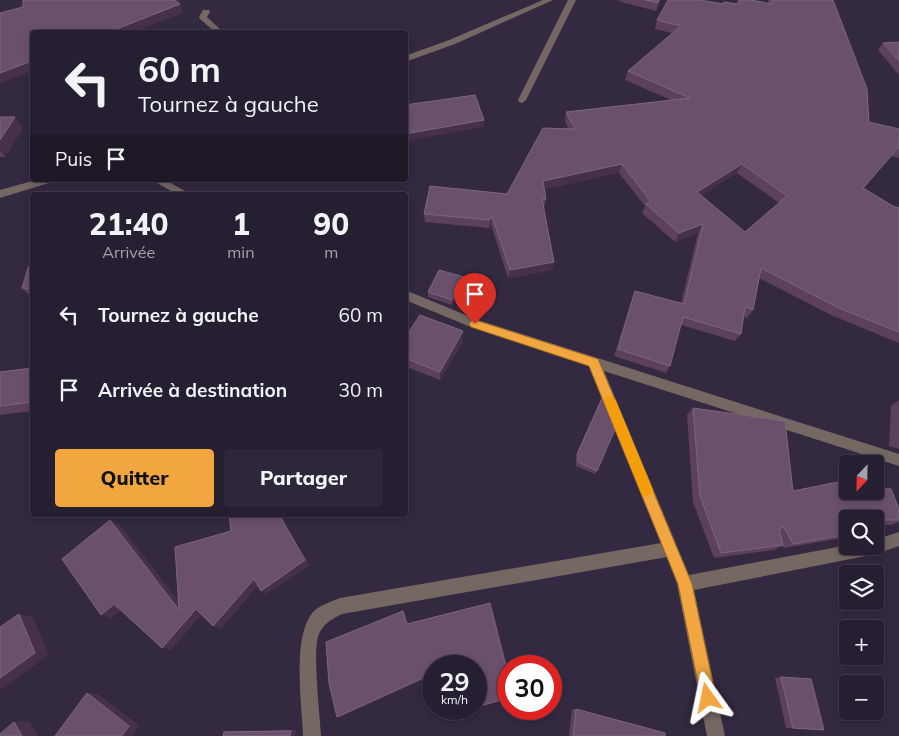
<!DOCTYPE html>
<html lang="fr">
<meta charset="utf-8">
<style>
:root{--surface:#261f31;--page:#2e2739;--text:#f1f3f6;--muted:#a4a2ab;--line:#423d4d;--accent:#f1a63f}
body{margin:0;font-family:Mulish,sans-serif;background:var(--page);color:var(--text);height:100vh;display:flex;flex-direction:column;font-size:19px;white-space:nowrap}
*{box-sizing:border-box;margin:0}
p{font-size:16px;color:var(--muted)}
.icon{flex:none;width:28px;height:28px;fill:none;stroke:currentColor;stroke-width:2;stroke-linecap:round;stroke-linejoin:round}
.map{position:relative;flex:1;overflow:hidden}
.side{position:absolute;left:30px;top:192px;width:378px;height:325px;display:flex;flex-direction:column;background:var(--surface);border-radius:5px;box-shadow:0 2px 8px #0003,0 0 0 1px var(--line)}
.side>*{flex:none}
.top-card{position:absolute;left:30px;top:30px;width:378px;height:152px;border-radius:5px;box-shadow:0 2px 8px #0003,0 0 0 1px var(--line);background:#261f31;color:var(--text);overflow:hidden}
.needle{width:32px;rotate:202deg}
.fabs{position:absolute;left:839px;top:455px;display:grid;gap:10px}
.fabs a{display:grid;place-items:center;width:45px;height:45px;border-radius:5px;background:var(--surface);box-shadow:0 2px 8px #0003,0 0 0 1px var(--line);font-size:25px}
.speed{position:absolute;left:422px;top:655px;display:flex;gap:10px;font-size:25px;font-weight:700;text-align:center}
.speed>*{display:grid;place-content:center;width:65px;height:65px;border-radius:50%;background:var(--surface);box-shadow:0 2px 8px #0003,0 0 0 1px var(--line);line-height:1}
.speed small{font-size:12px;font-weight:400}
.speed .limit{border:8px solid #d22;background:#fff;color:#111}
.pin{position:absolute;display:grid;place-items:center;width:42px;height:42px;color:#fff;margin:-51px -21px;border-radius:50% 50% 50% 0;rotate:-45deg;box-shadow:0 0 5px #0007}
.pin .icon{rotate:45deg}
.me{position:absolute;width:55px;margin:-28px;rotate:348deg;stroke-linejoin:round;filter:drop-shadow(0 0 4px #0008)}
.turn{display:flex;align-items:center;gap:18px;height:105px;padding:0 25px;font-size:22px}
.turn .icon{width:65px;height:65px;stroke-width:2.5}
.turn b{display:block;font-size:35px;line-height:42px}
.then{display:flex;align-items:center;height:48px;padding:0 25px;background:#0003;gap:10px;font-size:19px}
.eta{display:flex;justify-content:space-evenly;align-items:center;height:85px;text-align:center}
.eta b{font-size:30px;font-weight:800;line-height:35px}
.primary-button{display:flex;gap:10px;margin-top:auto;padding:10px 25px}
.primary-button a{flex:1;height:58px;border-radius:5px;background:var(--accent);color:#111;font-size:20px;font-weight:800;line-height:58px;text-align:center}
.primary-button a+a{background:var(--page);color:var(--text)}
ul{padding:0;list-style:none}
li{display:flex;align-items:center;gap:15px;height:75px;padding:0 25px}
li div{flex:1}
li b{display:block;font-size:19px}
li em{font-style:normal}
.map>svg:first-child{display:block}
.lines{fill:none;stroke-linecap:round;stroke-linejoin:round}
.minor{fill:#756762;fill-rule:evenodd}
.wall{fill:#5d405d;fill-rule:evenodd}
.shaded-wall{fill:#46304b}
.building{fill:#6b506c;stroke:#7d667f;fill-rule:evenodd}
.route{fill:#f1a63f;stroke:#9d6c29}
.slow{fill:#f59e0b}
</style>
<div class="map">
<svg width="899" height="736" viewBox="0 0 899 736">
<rect width="100%" height="100%" fill="#332941"/>
<g class="lines">
<path class="minor" d="M543,0H553L455,44L405,62V56L449,40Z
M568,0H576L526,100L522,103L519,102L518,100Z
M203,10H209L210,12L207,17L223,32H215L200,19L199,17Z
M36,180H53L52,182L0,198V190Z
M152,180H165L192,195H178Z
M405,290L478,320L899,454V466L604,371L689,575L848,545L875,546V540L899,532V546L876,554L694,590L725,736H707L677,584L667,557L342,614C332,619 324,623 319,634C312,648 320,716 321,736H303C302,705 291,633 315,610C321,605 333,601 340,598L661,543L589,366L471,327L405,300Z"/>
</g>
<path class="wall" d="M619,0H660L656,11L618,1Z
M768,0H833L869,122L899,129V158L891,156L864,188L893,206L899,208V343L831,315L759,278L753,310L747,318L744,317L741,334L735,341L681,325L670,366L666,373L614,356L632,299L635,291L681,303L698,233L675,242L642,213L645,206L619,173L544,189L546,199L544,208H543L554,262L552,270L508,278L491,225L489,228L425,222L424,214L507,194L568,128L565,121L566,112L671,100L625,80L628,71L672,33L655,29L657,20L723,4H768ZM737,173L779,203L745,232L701,195Z
M899,42V75L878,50L883,43Z
M0,117L23,128L5,157H0Z
M32,261V298L22,288Z
M464,282L452,305L428,297V292Z
M405,338L463,341L440,380L405,366Z
M32,368V411L0,415V372Z
M603,396L597,471L595,474L576,466V455Z
M899,400V449L889,446L891,406Z
M693,408L793,491H848L899,509V522L891,525H876L878,529L875,530V519H848V537L784,548L782,546L774,550L714,558L693,502L687,415Z
M781,677L824,730L786,728L775,678Z
M572,709H576L665,736H569Z
M296,730L295,736H223L224,732L232,731Z"/>
<path class="shaded-wall" d="M180,4L183,13L134,32H109Z
M32,61V71L0,83V73Z
M15,117L23,128L5,157L0,151V140Z
M484,120V127L405,141V134Z
M622,164L619,173L542,190L543,181Z
M742,164L737,173L693,201L697,192Z
M492,216L491,225L489,228L490,220Z
M703,224L698,233L675,242L679,233Z
M554,262L552,270L508,278L510,270Z
M464,277V282L452,305V300Z
M463,331V341L440,380V372Z
M279,515H283L284,521L310,565L266,594L261,591Z
M110,520L120,525L187,612L179,610Z
M254,579L260,583L221,629L213,626Z
M114,604L125,607L111,618L101,615Z
M196,609L204,612L171,650L162,648Z
M19,614L33,617L49,655L0,690V678Z
M434,673V675L341,717H337Z
M87,693L98,694L140,726L132,736H122Z
M29,721L38,736H22L14,722Z
M296,730L295,736H290L291,731Z"/>
<path class="building" d="M23,0H175L180,4L109,32H32V61L0,73V13L23,7Z
M645,0H659L658,3Z
M668,0H700L723,4L724,2L737,4L739,0H752L771,4L772,0H833L867,89L869,122L899,129V148H898L863,188L893,206L899,208V332L839,308L761,268L753,310L745,307L741,334L683,317L670,366L618,349L635,291L684,304L703,224L679,233L646,204L651,202L622,164L543,181L546,199H542L554,262L510,270L492,216L490,220L424,214L430,186L507,194L543,128L575,129L566,112L690,98L628,71L681,26L657,20ZM742,164L787,196L745,232L697,192Z
M899,42V61L883,43Z
M475,95L484,120L405,134V105Z
M0,117H15L0,140Z
M32,261V289L22,288L28,268Z
M439,270L464,277L452,300L428,292Z
M420,315L463,331L440,372L405,358V338Z
M32,368V402L0,406V372Z
M603,396L616,427L597,471L578,462V452Z
M693,408L785,421L793,491L848,480V491H875V488L891,489L899,509V520H875V519H848V534L793,544L784,527L779,529L783,545L721,553L700,496Z
M229,515H279L305,560L261,591L254,579L213,626L196,609L162,648L114,604L101,615L62,559L110,520L179,610L175,547L231,531Z
M875,523L878,529L875,530Z
M490,603L509,678V698L476,707V666H434V673L337,717L329,683L326,642L403,611L407,624Z
M19,614L35,653L0,678V627Z
M781,677L811,679L824,730L793,728Z
M87,693L129,726L122,736H55Z
M451,709H468L452,713Z
M576,709L665,733V736H573Z
M14,722L22,736H0V734Z
M291,731L290,736H223L224,732Z"/>
<path class="route" d="M475,320L598,359L692,584L716,698L714,703L708,706L703,703L701,698L678,584L589,366L471,327L469,324L471,321Z"/>
<path class="slow" d="M610,396L614,398L616,401L653,490L651,495L647,496L642,495L604,401L606,398Z"/>
</svg>
<div class="fabs">
<a><svg class="needle" viewBox="-14 -14 28 28"><path d="M0-13l5 13h-10z" fill="#e53935"/><path d="M0 13l5-13h-10z" fill="#a4a2ab"/></svg></a>
<a><svg class="icon" aria-label="search" viewBox="0 0 24 24"><circle cx="10" cy="10" r="6"/><path d="M15 15l6 6"/></svg></a>
<a><svg class="icon" aria-label="layers" viewBox="0 0 24 24"><path d="M12 4l9 5-9 5-9-5zM3 14l9 5 9-5"/></svg></a>
<a>+</a>
<a>−</a>
</div>
<div class="speed"><div>29<small>km/h</small></div><div class="limit">30</div></div>
<div class="pin" style="left:475px;top:324px;background:#d93025"><svg class="icon" aria-label="arrive" viewBox="0 0 24 24"><path d="M6 21V4h12l-3 4 3 4H6"/></svg></div>
<svg class="me" style="left:708px;top:698px" viewBox="-20 -20 40 40"><path d="M0-17L14 15 0 8-14 15z" fill="#f1a63f" stroke="#fff" stroke-width="4"/></svg>
<div class="top-card">
<div class="turn"><svg class="icon" aria-label="left" viewBox="0 0 24 24"><path d="M17 20v-9H6M10 6l-5 5 5 5"/></svg><div><b>60 m</b>Tournez à gauche</div></div>
<div class="then">Puis<svg class="icon" aria-label="arrive" viewBox="0 0 24 24"><path d="M6 21V4h12l-3 4 3 4H6"/></svg></div>
</div>
<section class="side">
<div class="eta">
<div><b>21:40</b><p>Arrivée</p></div>
<div><b>1</b><p>min</p></div>
<div><b>90</b><p>m</p></div>
</div>
<ul>
<li><svg class="icon" aria-label="left" viewBox="0 0 24 24"><path d="M17 20v-9H6M10 6l-5 5 5 5"/></svg><div><b>Tournez à gauche</b></div><em>60 m</em></li>
<li><svg class="icon" aria-label="arrive" viewBox="0 0 24 24"><path d="M6 21V4h12l-3 4 3 4H6"/></svg><div><b>Arrivée à destination</b></div><em>30 m</em></li>
</ul>
<div class="primary-button"><a>Quitter</a><a>Partager</a></div>
</section>
</div>
